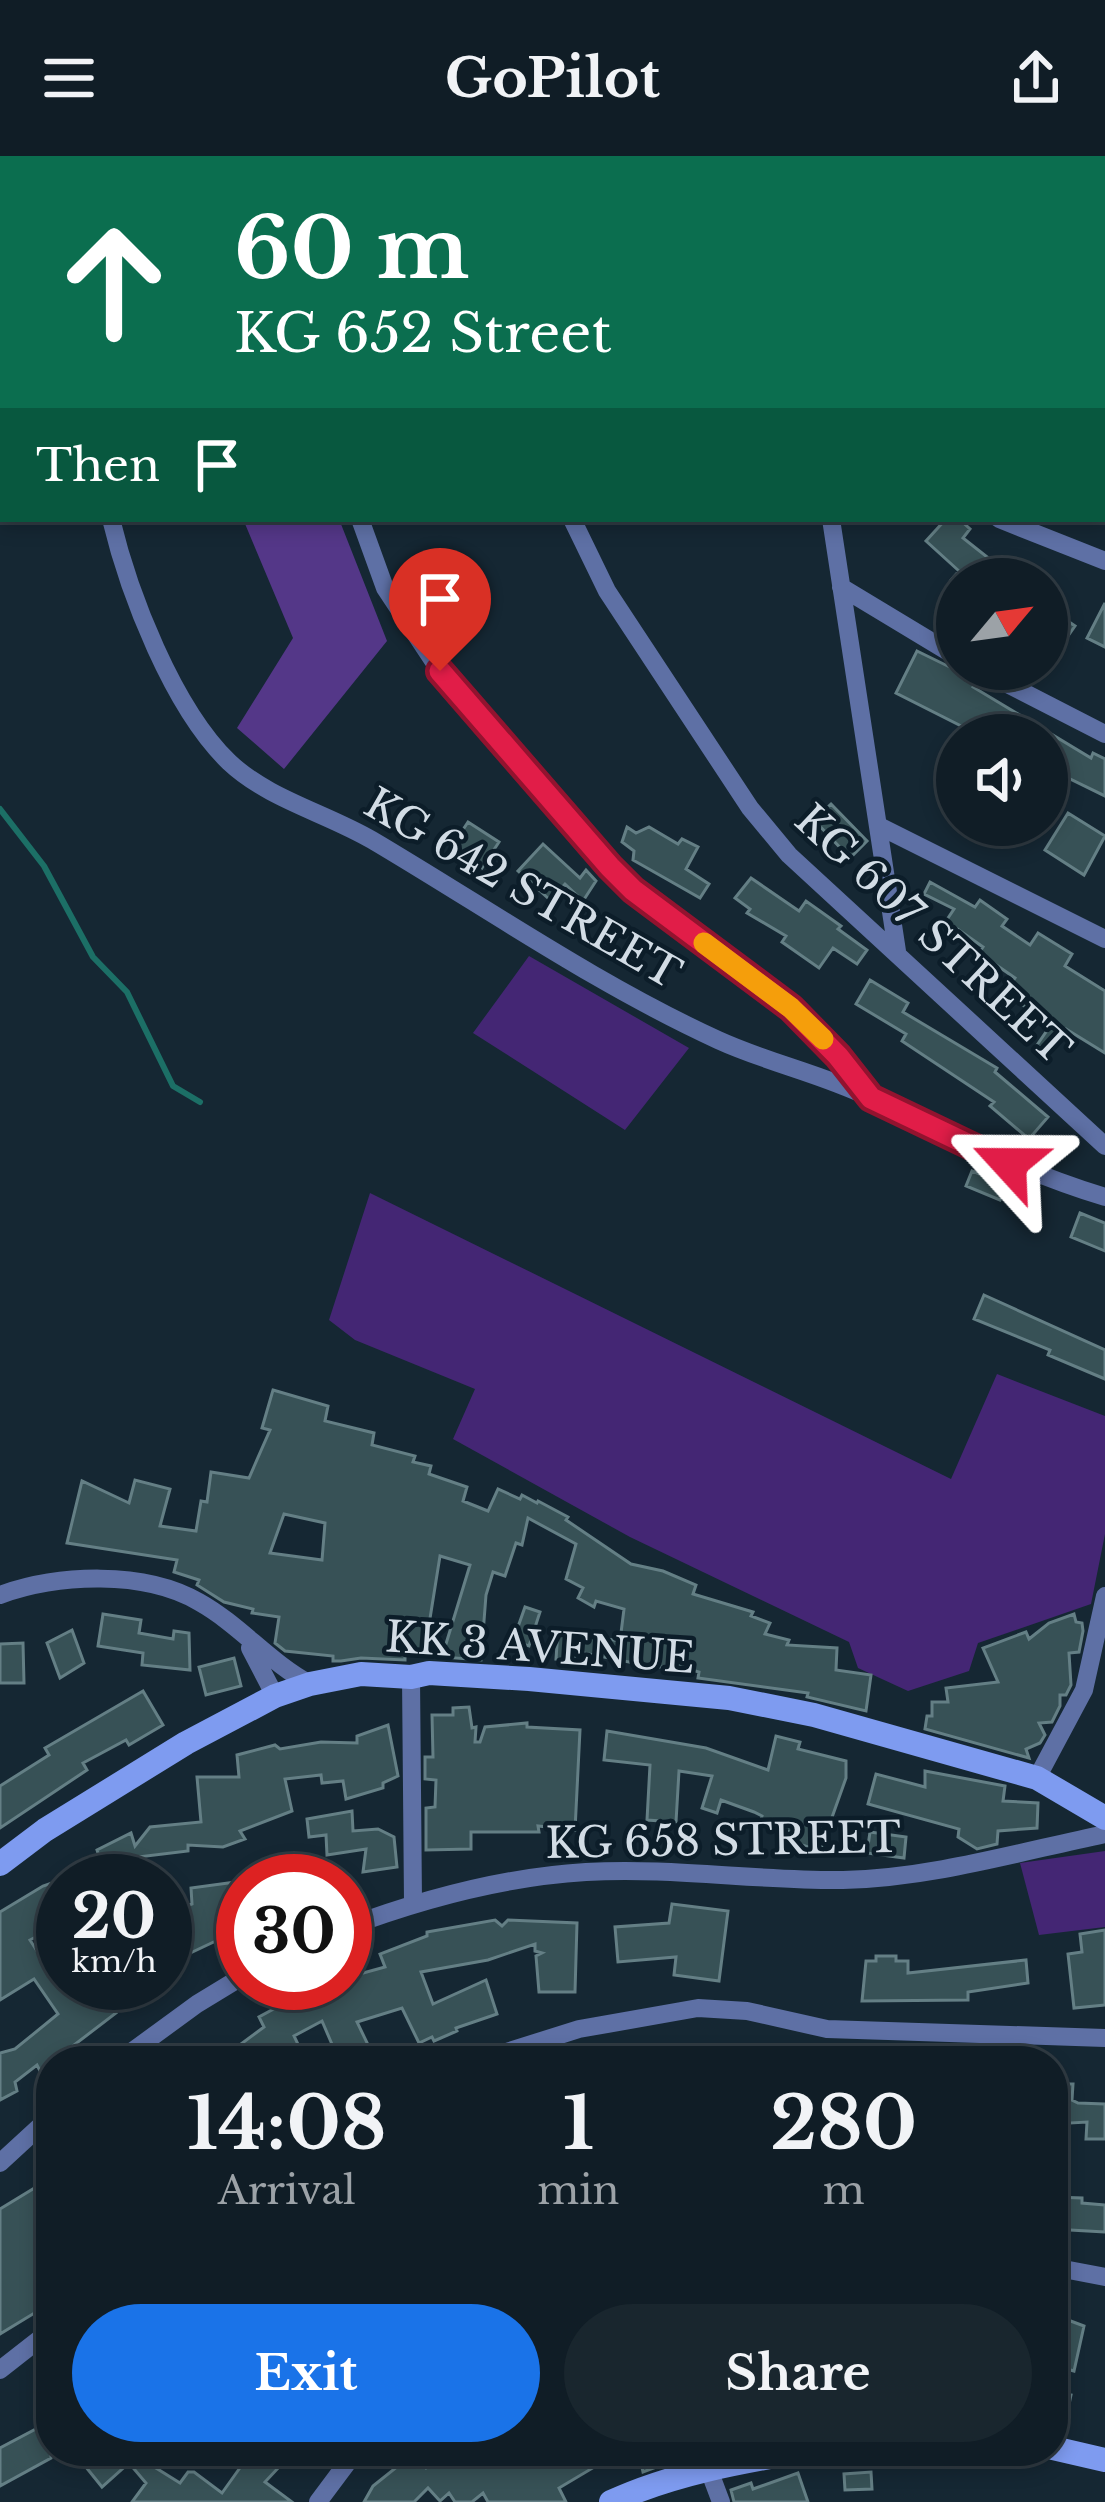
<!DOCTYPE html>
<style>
:root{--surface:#101d26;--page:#19262e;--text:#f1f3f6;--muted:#9ca2a7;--line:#303b43;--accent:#1a73e8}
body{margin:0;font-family:"Libre Baskerville",serif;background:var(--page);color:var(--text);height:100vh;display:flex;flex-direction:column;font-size:45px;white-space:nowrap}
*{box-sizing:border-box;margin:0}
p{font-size:39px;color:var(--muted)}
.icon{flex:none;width:66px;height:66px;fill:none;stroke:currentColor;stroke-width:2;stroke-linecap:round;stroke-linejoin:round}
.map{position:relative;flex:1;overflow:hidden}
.details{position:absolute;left:36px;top:1890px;width:1032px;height:420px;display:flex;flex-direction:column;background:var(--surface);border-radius:48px;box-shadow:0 6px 18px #0003,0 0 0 3px var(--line)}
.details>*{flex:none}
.guide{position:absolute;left:0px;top:0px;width:1107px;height:366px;box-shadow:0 6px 18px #0003,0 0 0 3px var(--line);background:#0b6e4f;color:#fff;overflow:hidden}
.needle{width:78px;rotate:61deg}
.fabs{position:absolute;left:936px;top:402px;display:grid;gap:24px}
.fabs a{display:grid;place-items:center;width:132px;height:132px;border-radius:50%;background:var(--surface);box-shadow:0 6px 18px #0003,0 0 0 3px var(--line);font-size:60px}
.speed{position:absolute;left:36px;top:1698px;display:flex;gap:24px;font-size:60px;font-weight:700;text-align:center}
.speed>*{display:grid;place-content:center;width:156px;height:156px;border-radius:50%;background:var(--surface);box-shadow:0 6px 18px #0003,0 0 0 3px var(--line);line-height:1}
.speed small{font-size:30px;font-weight:400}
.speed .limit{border:18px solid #d22;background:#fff;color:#111}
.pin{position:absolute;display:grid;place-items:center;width:102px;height:102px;color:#fff;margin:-123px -51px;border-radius:50% 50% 50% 0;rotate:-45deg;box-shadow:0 0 12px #0007}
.pin .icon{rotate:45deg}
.me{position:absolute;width:132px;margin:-66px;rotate:294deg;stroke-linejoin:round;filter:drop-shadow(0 0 9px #0008)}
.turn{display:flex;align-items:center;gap:42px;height:252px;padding:0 36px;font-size:54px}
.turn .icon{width:156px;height:156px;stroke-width:2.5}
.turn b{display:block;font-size:84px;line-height:102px}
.then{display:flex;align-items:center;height:114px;padding:0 36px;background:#0003;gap:24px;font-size:45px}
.eta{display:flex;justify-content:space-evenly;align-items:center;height:204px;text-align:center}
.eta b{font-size:72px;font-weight:700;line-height:84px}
.button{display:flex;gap:24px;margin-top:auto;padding:24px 36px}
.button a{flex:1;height:138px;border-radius:72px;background:var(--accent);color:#fff;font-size:48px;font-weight:700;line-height:138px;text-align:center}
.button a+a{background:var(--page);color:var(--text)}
header{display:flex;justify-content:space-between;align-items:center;height:156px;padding:0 36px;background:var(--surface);font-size:54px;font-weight:700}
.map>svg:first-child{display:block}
.green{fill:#442674}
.forest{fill:#543788}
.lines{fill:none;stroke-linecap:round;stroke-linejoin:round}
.stream{stroke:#1c6f66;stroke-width:6}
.building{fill:#375156;stroke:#647f85;stroke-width:3;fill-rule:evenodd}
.street{stroke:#5e70a5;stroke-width:18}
.secondary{stroke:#7e9bf0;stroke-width:24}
.route-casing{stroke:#92132f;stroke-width:30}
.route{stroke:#e11d48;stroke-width:21}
.slow{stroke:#f59e0b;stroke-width:21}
.labels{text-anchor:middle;stroke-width:9;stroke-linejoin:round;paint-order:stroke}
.street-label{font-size:42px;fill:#d2dce5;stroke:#0c1d29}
</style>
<header><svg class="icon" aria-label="menu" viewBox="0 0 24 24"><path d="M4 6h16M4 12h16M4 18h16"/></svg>GoPilot<svg class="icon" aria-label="share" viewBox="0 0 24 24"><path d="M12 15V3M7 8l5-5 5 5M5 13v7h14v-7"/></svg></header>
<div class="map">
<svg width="1105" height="2346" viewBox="0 0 1105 2346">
<rect width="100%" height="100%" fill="#152733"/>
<path class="green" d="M529,800L689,892L625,974L473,877Z
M370,1037L951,1323L997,1218L1105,1260V1378L1091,1448L978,1487L969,1515L908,1535L858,1512L849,1486L630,1381L453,1283L475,1233L355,1184L329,1164Z
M1105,1695V1771L1039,1779L1020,1707Z"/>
<path class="forest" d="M37,0H237L238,3H38Z
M243,363H339L387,485L284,613L237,572L293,482Z"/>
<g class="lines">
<path class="stream" d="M0,653L44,710L93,801L127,836L173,930L200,946"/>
</g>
<path class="building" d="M946,363H959L970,373L963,382L1015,423H952L959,415L926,385Z
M1105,447V491L1087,482Z
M1047,451L1075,470L1059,493L1047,485Z
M917,495L966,519L975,527L973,531L1091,602L1093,597L1105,603V640L1070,623L1056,646L1047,641V579H968L971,575L896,537Z
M831,648L867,685L850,702L814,664Z
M1068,657L1105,680L1084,719L1045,694Z
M468,666L499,686L482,712L451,692Z
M627,671L636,677L649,671L678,688L682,683L698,691L686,713L709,728L700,742L633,704L634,695L622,686Z
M543,688L580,722L586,714L596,725L583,745L565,728L550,744L518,715Z
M751,722L799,755L806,745L841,770L838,773L867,794L857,808L833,792L819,812L782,786L786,780L747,757L750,753L735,742Z
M930,726L975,751L980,744L1007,763L1002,770L1030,789L1038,777L1072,798L1065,810L1105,835V897L1066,873L1049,897L1037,889L1050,870L1006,836L1015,822L979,797L983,791L946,765L954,753L924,738Z
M870,824L908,847L903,856L997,912L995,916L1048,961L1029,983L990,950L994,946L902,885L906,878L856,848Z
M972,1015L1007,1029L1000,1044L966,1030Z
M1080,1057L1105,1067V1095L1071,1081Z
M984,1139L1105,1194V1223L1048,1199L1050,1194L974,1163Z
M273,1234L328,1250L325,1265L374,1277L372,1289L415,1300L413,1306L431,1310L429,1318L467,1331L463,1345L488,1355L498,1333L520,1343L522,1339L537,1347L538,1345L568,1361L566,1364L631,1408L663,1415L696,1429L693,1438L753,1456L751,1460L770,1467L765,1478L789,1484L787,1489L837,1492L836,1514L871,1519L866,1555L807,1541L808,1537L698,1522L699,1516L668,1507V1511H654L574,1495V1504L556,1503L558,1475L620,1485L624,1453L596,1445L594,1451L578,1442L583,1432L566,1423L576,1388L528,1362L522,1389L516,1387L505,1420L493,1416L486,1439L481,1504L442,1501L470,1409L440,1400L424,1500L405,1499V1504L361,1502L341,1505H333V1500L285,1495L275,1487L279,1461L252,1457L253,1453L224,1446L197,1429L199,1424L174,1416L177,1404L67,1387L82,1325L129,1347L135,1324L170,1333L160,1370L196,1375L201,1345L207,1346L211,1316L249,1322L270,1274L262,1272ZM284,1358L325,1367L322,1404L270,1397Z
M525,1451L540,1456L529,1490L513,1485Z
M103,1458L141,1464L139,1477L173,1483L174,1475L189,1477L190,1514L142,1509L143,1497L98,1490Z
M1074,1458L1076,1466L1082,1467L1083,1475L1079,1496L1069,1497L1071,1529L1066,1539H1060V1550L1052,1566L1039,1567L1045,1579L1040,1587L1026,1593L1029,1602L925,1573L927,1560H932V1546H948L946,1532L998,1526L983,1492L1026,1476L1029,1483L1049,1467Z
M72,1474L84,1507L60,1522L47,1487Z
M23,1487L24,1527H0V1488Z
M234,1502L241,1530L206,1539L199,1511Z
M143,1535L163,1569L129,1589L126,1584L83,1607L87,1614L0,1672V1630L49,1599L45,1592Z
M469,1551L472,1572L476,1571L475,1586H480L485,1571L527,1567V1571L580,1574L575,1674L538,1670L539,1676H471V1693L426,1694V1652L435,1651L436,1624L425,1623V1601H433L432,1559H453V1552Z
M388,1569L398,1620L383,1627V1632L346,1643L343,1625L322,1627L321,1619L285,1623L292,1655L240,1675L245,1683L223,1691L188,1689V1695L138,1701L139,1704L109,1725H105L90,1704L99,1700L97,1694L131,1677L135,1690L150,1671L201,1666L197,1621H239L237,1599L275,1589L280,1593L321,1586L357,1587V1580Z
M607,1575L706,1592L768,1614L776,1580L800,1586L798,1593L846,1605V1622L820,1695L796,1687L799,1679L760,1667L762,1660L754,1656L721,1644L717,1657L702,1652L712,1620L679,1615L676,1666L647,1664L650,1609L604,1604Z
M925,1615L1005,1630L1003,1645L1038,1647L1037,1672L998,1675L997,1688L977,1693L958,1681L959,1673L868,1648L876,1618L925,1631Z
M352,1655L353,1675L378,1673L394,1681L397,1711L363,1716L366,1693L327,1699L326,1679L309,1681L307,1663Z
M870,1676L906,1681L904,1702L867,1697Z
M295,1704L304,1725H257Z
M63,1723V1760L50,1765L53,1772L30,1784L52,1818L63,1827H95L116,1857L40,1915L37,1909L15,1926L17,1935L0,1944V1897L15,1893L58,1858L34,1823L0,1844V1756L43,1730Z
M243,1725V1772L165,1809V1758L192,1748L191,1732Z
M672,1748L728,1755L719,1825L674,1819L676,1801L618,1806L615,1771L669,1767Z
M495,1764L502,1770L508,1764L577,1767L575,1836H539L536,1800L542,1797L535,1795V1788L488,1804L421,1816L433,1848L486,1824L497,1858L456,1872L457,1875L434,1885L432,1881L419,1887L402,1852L357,1866L372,1897L355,1905H307L334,1893L322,1865L294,1880L306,1905H218L264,1871L259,1861L305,1836L304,1833L317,1827H345V1822L385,1811L380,1798L427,1780V1776Z
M1105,1774V1849L1074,1852L1068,1798L1082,1796L1080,1778Z
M876,1800H896V1805H908V1817L1026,1804L1028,1827L968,1836V1844L862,1845L866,1805H876Z
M1053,1928H1073L1072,1944L1078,1947L1105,1948V1983H1086L1087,1966L1053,1968Z
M51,2022V2051L42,2056L51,2069V2103L41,2108L51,2123V2147L0,2178V2053Z
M1053,2041L1082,2042V2047L1105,2049V2076L1053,2073Z
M1068,2164L1084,2170L1074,2215L1053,2209V2170L1066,2174Z
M1053,2236L1071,2239L1066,2263L1053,2262Z
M51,2265V2302L0,2330V2292Z
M73,2295H169L156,2312L180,2327L188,2316H194L222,2337L252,2295H294L265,2326L292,2346H132L146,2327L129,2307L102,2331Z
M445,2295H589L596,2310L559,2332L566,2346H488L483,2337L472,2346H455L449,2337L440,2345L428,2332L414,2346H364L373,2330L413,2298L426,2312Z
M656,2295L659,2310L643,2316L639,2298Z
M871,2316L872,2333L845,2334L844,2318Z
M798,2317L808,2346H734L731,2334L751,2327L753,2333Z"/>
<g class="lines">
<path class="street" d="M15,0V3
M249,0L250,3
M423,0L424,3
M493,0V3
M755,0L757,3
M111,363C129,438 173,552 229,606C268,643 326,657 372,684C487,752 596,828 718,884C768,907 822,918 871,942C948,979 1023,1016 1105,1041
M360,363L385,432L440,515L587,688L633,735L791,852L838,900L870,940
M572,363L607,435L750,652L789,699L1105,990
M831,363L897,795
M999,363L1105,405
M841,431L957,501
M978,513L1105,578
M881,671L1105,783
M0,1439C58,1418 144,1414 199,1446C240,1469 269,1506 310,1528
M250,1492L275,1540
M411,1521L413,1746
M1037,1622L1084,1534L1105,1440
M345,1772C422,1743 503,1721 586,1716C671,1711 757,1725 843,1724C931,1722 1019,1696 1105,1678
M119,1905L197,1848L243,1820
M478,1905L579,1873L698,1852L747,1855L827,1873L1105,1882
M0,2007L51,1960
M1053,2111L1105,2121
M0,2214L51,2174
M709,2314L721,2346
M318,2346L356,2295"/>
<path class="secondary" d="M0,1708L45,1674L186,1587L275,1540L310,1528L361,1518L411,1521L429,1517L529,1523L729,1542L814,1559L1037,1622L1105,1662
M1053,2292L1105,2304
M611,2346C672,2318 739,2306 805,2295"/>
</g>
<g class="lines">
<g class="route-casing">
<path id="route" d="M440,515L610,711L633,734L791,852L838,900L871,942L1009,1008"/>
</g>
<use href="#route" class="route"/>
<path class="slow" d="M704,787L791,852L823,883"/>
</g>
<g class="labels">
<g class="street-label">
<text transform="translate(523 732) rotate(30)" y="15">KG 642 STREET</text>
<text transform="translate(933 778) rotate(43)" y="15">KG 607 STREET</text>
<text transform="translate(540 1491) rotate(4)" y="15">KK 3 AVENUE</text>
<text transform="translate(723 1684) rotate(-1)" y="15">KG 658 STREET</text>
</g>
</g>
</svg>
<div class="fabs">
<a><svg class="needle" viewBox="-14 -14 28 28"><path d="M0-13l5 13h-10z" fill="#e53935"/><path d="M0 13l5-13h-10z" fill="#9ca2a7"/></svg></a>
<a><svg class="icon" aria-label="sound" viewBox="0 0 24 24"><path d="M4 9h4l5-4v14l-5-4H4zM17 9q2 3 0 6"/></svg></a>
</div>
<div class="speed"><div>20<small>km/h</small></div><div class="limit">30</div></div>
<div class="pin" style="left:440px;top:515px;background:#d93025"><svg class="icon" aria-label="arrive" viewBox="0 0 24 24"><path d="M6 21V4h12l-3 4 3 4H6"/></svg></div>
<svg class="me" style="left:1009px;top:1008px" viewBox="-20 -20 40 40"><path d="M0-17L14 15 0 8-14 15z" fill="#e11d48" stroke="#fff" stroke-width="4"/></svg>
<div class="guide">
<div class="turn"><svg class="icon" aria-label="ahead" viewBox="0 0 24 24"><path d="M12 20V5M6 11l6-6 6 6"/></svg><div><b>60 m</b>KG 652 Street</div></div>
<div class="then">Then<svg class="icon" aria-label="arrive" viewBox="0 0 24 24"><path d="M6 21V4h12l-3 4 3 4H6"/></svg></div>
</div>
<section class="details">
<div class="eta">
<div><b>14:08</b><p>Arrival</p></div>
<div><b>1</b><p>min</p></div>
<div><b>280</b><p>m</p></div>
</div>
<div class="button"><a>Exit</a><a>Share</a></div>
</section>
</div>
